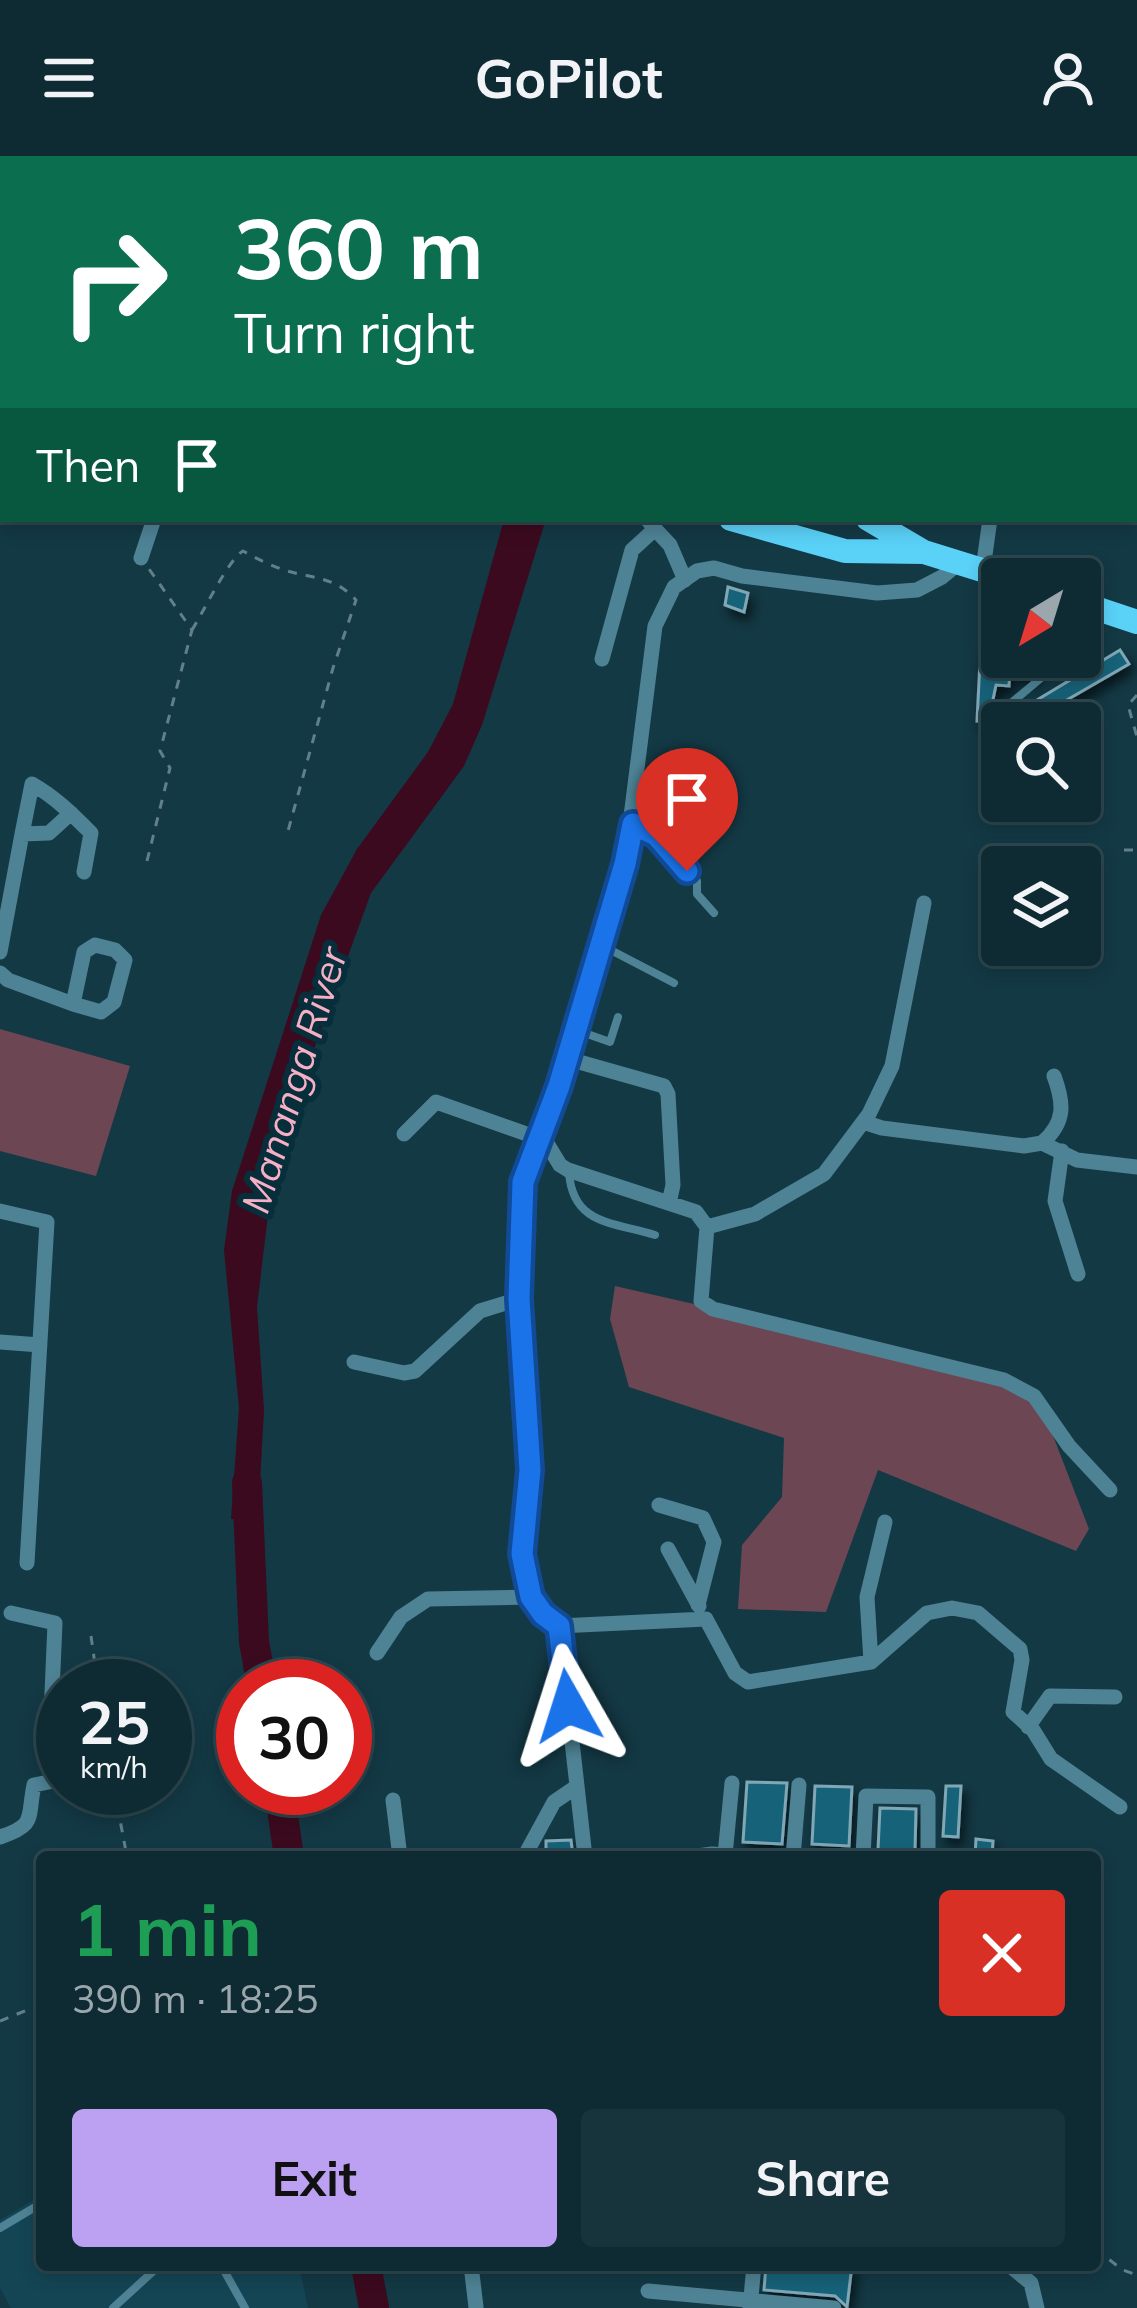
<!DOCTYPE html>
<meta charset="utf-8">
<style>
:root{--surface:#0e2b34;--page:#17333c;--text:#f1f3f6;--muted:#9ba7ac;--line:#2e474f;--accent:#bca0f2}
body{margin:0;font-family:Mulish,sans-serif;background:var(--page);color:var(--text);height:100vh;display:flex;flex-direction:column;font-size:45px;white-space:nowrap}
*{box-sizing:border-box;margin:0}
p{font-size:39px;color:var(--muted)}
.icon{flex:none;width:66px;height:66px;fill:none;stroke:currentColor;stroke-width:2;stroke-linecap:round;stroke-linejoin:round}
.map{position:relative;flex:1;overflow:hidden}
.side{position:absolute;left:36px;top:1695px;width:1065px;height:420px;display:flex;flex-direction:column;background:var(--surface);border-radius:12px;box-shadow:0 6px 18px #0003,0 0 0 3px var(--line)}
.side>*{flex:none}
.top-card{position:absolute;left:0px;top:0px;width:1137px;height:366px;box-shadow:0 6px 18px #0003,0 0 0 3px var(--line);background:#0b6e4f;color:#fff;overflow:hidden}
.needle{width:78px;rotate:218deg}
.controls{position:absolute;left:981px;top:402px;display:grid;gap:24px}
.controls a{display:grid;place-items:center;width:120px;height:120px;border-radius:12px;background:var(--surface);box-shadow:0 6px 18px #0003,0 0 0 3px var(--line);font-size:60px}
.speed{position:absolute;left:36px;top:1503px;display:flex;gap:24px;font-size:60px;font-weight:700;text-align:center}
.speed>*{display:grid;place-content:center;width:156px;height:156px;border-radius:50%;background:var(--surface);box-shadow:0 6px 18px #0003,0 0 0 3px var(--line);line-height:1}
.speed small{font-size:30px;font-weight:400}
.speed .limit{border:18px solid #d22;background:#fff;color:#111}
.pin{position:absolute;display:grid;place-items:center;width:102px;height:102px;color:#fff;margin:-123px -51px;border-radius:50% 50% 50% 0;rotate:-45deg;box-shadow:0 0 12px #0007}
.pin .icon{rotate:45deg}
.me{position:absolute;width:132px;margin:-66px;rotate:354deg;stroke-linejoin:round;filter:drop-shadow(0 0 9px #0008)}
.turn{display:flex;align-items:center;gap:42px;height:252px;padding:0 36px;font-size:54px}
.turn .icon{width:156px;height:156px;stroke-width:2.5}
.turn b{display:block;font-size:84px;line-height:102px}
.then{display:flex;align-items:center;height:114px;padding:0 36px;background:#0003;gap:24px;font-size:45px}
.round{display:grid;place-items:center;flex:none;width:126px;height:126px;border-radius:12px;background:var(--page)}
.summary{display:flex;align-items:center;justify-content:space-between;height:204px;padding:0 36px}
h1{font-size:72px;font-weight:700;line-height:90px;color:#1e9e55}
.action{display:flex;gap:24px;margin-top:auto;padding:24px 36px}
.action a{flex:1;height:138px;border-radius:12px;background:var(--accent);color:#111;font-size:48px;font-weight:700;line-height:138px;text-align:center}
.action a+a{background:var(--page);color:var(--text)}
header{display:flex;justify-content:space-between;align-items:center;height:156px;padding:0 36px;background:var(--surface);font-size:54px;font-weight:700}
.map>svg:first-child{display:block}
.built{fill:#144555}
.green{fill:#6c4652}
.water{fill:#3c0a1f}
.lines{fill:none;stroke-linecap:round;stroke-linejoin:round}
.river{stroke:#3c0a1f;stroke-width:30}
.building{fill:#156279;stroke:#80a7b6;stroke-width:3;filter:url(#shadow)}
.path{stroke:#61808a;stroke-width:3;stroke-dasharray:9 9;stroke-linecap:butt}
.lane{stroke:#4e8395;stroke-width:8}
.street{stroke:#4e8395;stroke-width:15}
.primary{stroke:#5ad1f7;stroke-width:24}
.route-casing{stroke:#114b97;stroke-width:30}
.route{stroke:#1a73e8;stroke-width:21}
.labels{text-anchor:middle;stroke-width:12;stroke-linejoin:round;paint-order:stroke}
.water-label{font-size:39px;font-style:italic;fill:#f6afc5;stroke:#062f3b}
</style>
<header><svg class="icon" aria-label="menu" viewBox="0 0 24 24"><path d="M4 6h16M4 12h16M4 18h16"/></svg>GoPilot<svg class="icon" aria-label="person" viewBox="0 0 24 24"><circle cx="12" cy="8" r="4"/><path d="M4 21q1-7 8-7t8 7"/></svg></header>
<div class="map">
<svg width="1137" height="2152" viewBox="0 0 1137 2152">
<defs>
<filter id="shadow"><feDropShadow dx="4.5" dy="8" stdDeviation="6" flood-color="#0009"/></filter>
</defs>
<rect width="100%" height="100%" fill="#133945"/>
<path class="built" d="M42,2039V2109H299L308,2152H11L0,2132V2064Z"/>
<path class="green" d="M0,873L130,910L96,1020L0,995Z
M615,1130L992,1216L1035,1233L1089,1373L1076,1395L878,1314L826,1456L738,1453L742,1389L782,1341L784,1282L629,1231L610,1163Z"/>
<path class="water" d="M504,363H546L482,569L464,610L371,737L275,1000L257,1151L264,1254L258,1364L231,1363L239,1252L224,1094L232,1035L321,759L357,693L428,596L453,548Z"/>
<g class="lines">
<path class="river" d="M613,3L615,0
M247,1327L254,1486L262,1530
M279,1632L289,1701
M366,2109L374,2152"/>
</g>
<path class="building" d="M728,431L748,437L744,456L725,449Z
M981,486L1002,487V501H1024L1040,512L1027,523L1010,512L1009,530L996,529L990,558L993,566L977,565Z
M1120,494L1129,508L1027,567H992L1002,565Z
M747,1626L787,1627L782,1688L743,1686Z
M815,1630L852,1631L849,1690L812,1688Z
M946,1630H961L958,1681L943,1680Z
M880,1652L916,1653L915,1694H878Z
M976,1683L993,1685L992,1701H975Z
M571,1684L573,1701H546V1685Z
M766,2109H852L847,2151L835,2140L764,2134Z"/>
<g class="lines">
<path class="path" d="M192,474C204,455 228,404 243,395C257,403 272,410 287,415C316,423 335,421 356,444L333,512L288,675
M1137,539L1128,549L1137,581
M1124,694H1137
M147,705L170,612L160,595L192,474L149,413
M91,1480L98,1530
M114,1632L127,1701
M0,1865L42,1848
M1095,2093L1123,2114L1137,2119"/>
<path class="lane" d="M1080,485L1096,460
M998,558L1066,501
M633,668L656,679L697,725V738L714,757
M601,789L674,827
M576,874L610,886L618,861
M569,1017C573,1069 613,1066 655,1079
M0,2072L42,2047
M221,2109L245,2152
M113,2152L160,2109"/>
<path class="street" d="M807,0L812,3
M355,3L358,0
M669,3V0
M1020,3V0
M1115,3V0
M1134,30H1137
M1134,144L1137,145
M1134,317H1137
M655,373L670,389L685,424
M141,402L154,363
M983,413L990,363
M602,503L632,394L655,373L647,363
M71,657L49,677L22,678L32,628C55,641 72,658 91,677L84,716
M95,789L115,794L125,804L114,846L101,856L73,848L84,796Z
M0,796L22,678
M0,817L8,824L73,848
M565,902L664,930L668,938L673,1029L669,1047
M863,966L882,972L1024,990L1042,987L1077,1004L1137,1011
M540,976L560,1009L568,1014L696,1056L707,1071L701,1145L713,1153L1004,1224L1034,1240L1069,1290L1110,1334
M404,978L436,946L538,982
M1042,987C1066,966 1064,947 1054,920
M1062,995L1055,1045L1078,1118
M0,1055L47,1066L27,1407
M707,1071L755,1058L824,1018L869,958L892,910L924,747
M0,1186L40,1189
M354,1206L404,1217L415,1215L480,1155L519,1143
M659,1349L703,1362L714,1386L698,1449
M668,1393L699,1450
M11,1457L55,1467L51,1560L63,1588
M559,1470L706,1463L735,1517L748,1526L871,1506L927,1457L952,1452L978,1457L1020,1493L1022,1504L1013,1556L1033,1574L1051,1603L1120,1651
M377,1497L401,1461L428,1443L531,1441
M871,1506L867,1441L885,1366
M1028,1571L1050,1540L1115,1541
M393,1644L400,1701
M0,1681C37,1669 27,1662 34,1629L63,1623
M725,1699L732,1627
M524,1701L554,1646L576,1631
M585,1701L559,1470L543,1458L531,1441L522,1398L529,1314L519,1143L523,1026L559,930L625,708L655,470L674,431L697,415L714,412L742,420L877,437L917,434L942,421L959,407
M690,1701L712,1698L751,1701
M793,1701L799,1629
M863,1701L866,1640L928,1641V1701
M471,2109L476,2151
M1009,2109L1031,2127L1037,2152
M648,2135L834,2152
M750,2152L754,2109"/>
<path class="primary" d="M0,107L3,108
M0,127L3,128
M731,363L845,395L924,396
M868,363L924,396L1011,423
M1080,447L1137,466"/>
</g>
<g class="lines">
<g class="route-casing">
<path id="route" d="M568,1550L559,1470L543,1458L531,1441L522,1398L530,1314L519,1143L523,1026L559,930L625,708L633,668L656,679L687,715"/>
</g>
<use href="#route" class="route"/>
</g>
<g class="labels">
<g class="water-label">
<text transform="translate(294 924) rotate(-73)" y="14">Mananga River</text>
</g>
</g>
</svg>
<div class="controls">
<a><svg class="needle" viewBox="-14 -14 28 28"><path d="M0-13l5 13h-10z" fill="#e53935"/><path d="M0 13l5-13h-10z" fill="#9ba7ac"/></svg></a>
<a><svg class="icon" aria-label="search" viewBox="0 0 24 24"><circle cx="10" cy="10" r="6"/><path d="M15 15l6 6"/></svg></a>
<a><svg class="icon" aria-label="layers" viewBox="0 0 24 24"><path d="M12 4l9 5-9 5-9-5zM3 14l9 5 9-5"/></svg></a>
</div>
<div class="speed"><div>25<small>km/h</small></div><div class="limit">30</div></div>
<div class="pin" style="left:687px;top:715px;background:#d93025"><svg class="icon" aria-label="arrive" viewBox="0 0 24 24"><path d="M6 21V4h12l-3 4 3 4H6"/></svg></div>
<svg class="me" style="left:568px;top:1550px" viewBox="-20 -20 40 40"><path d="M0-17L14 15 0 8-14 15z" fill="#1a73e8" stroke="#fff" stroke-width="4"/></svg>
<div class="top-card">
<div class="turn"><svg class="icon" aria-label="right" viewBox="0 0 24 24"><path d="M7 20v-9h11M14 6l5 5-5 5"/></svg><div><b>360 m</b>Turn right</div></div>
<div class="then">Then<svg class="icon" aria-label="arrive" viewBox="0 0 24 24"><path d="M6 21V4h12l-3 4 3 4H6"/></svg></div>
</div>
<section class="side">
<div class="summary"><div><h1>1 min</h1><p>390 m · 18:25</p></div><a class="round" style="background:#d93025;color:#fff"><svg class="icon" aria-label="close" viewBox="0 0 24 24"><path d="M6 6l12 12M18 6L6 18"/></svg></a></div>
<div class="action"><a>Exit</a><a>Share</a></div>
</section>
</div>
